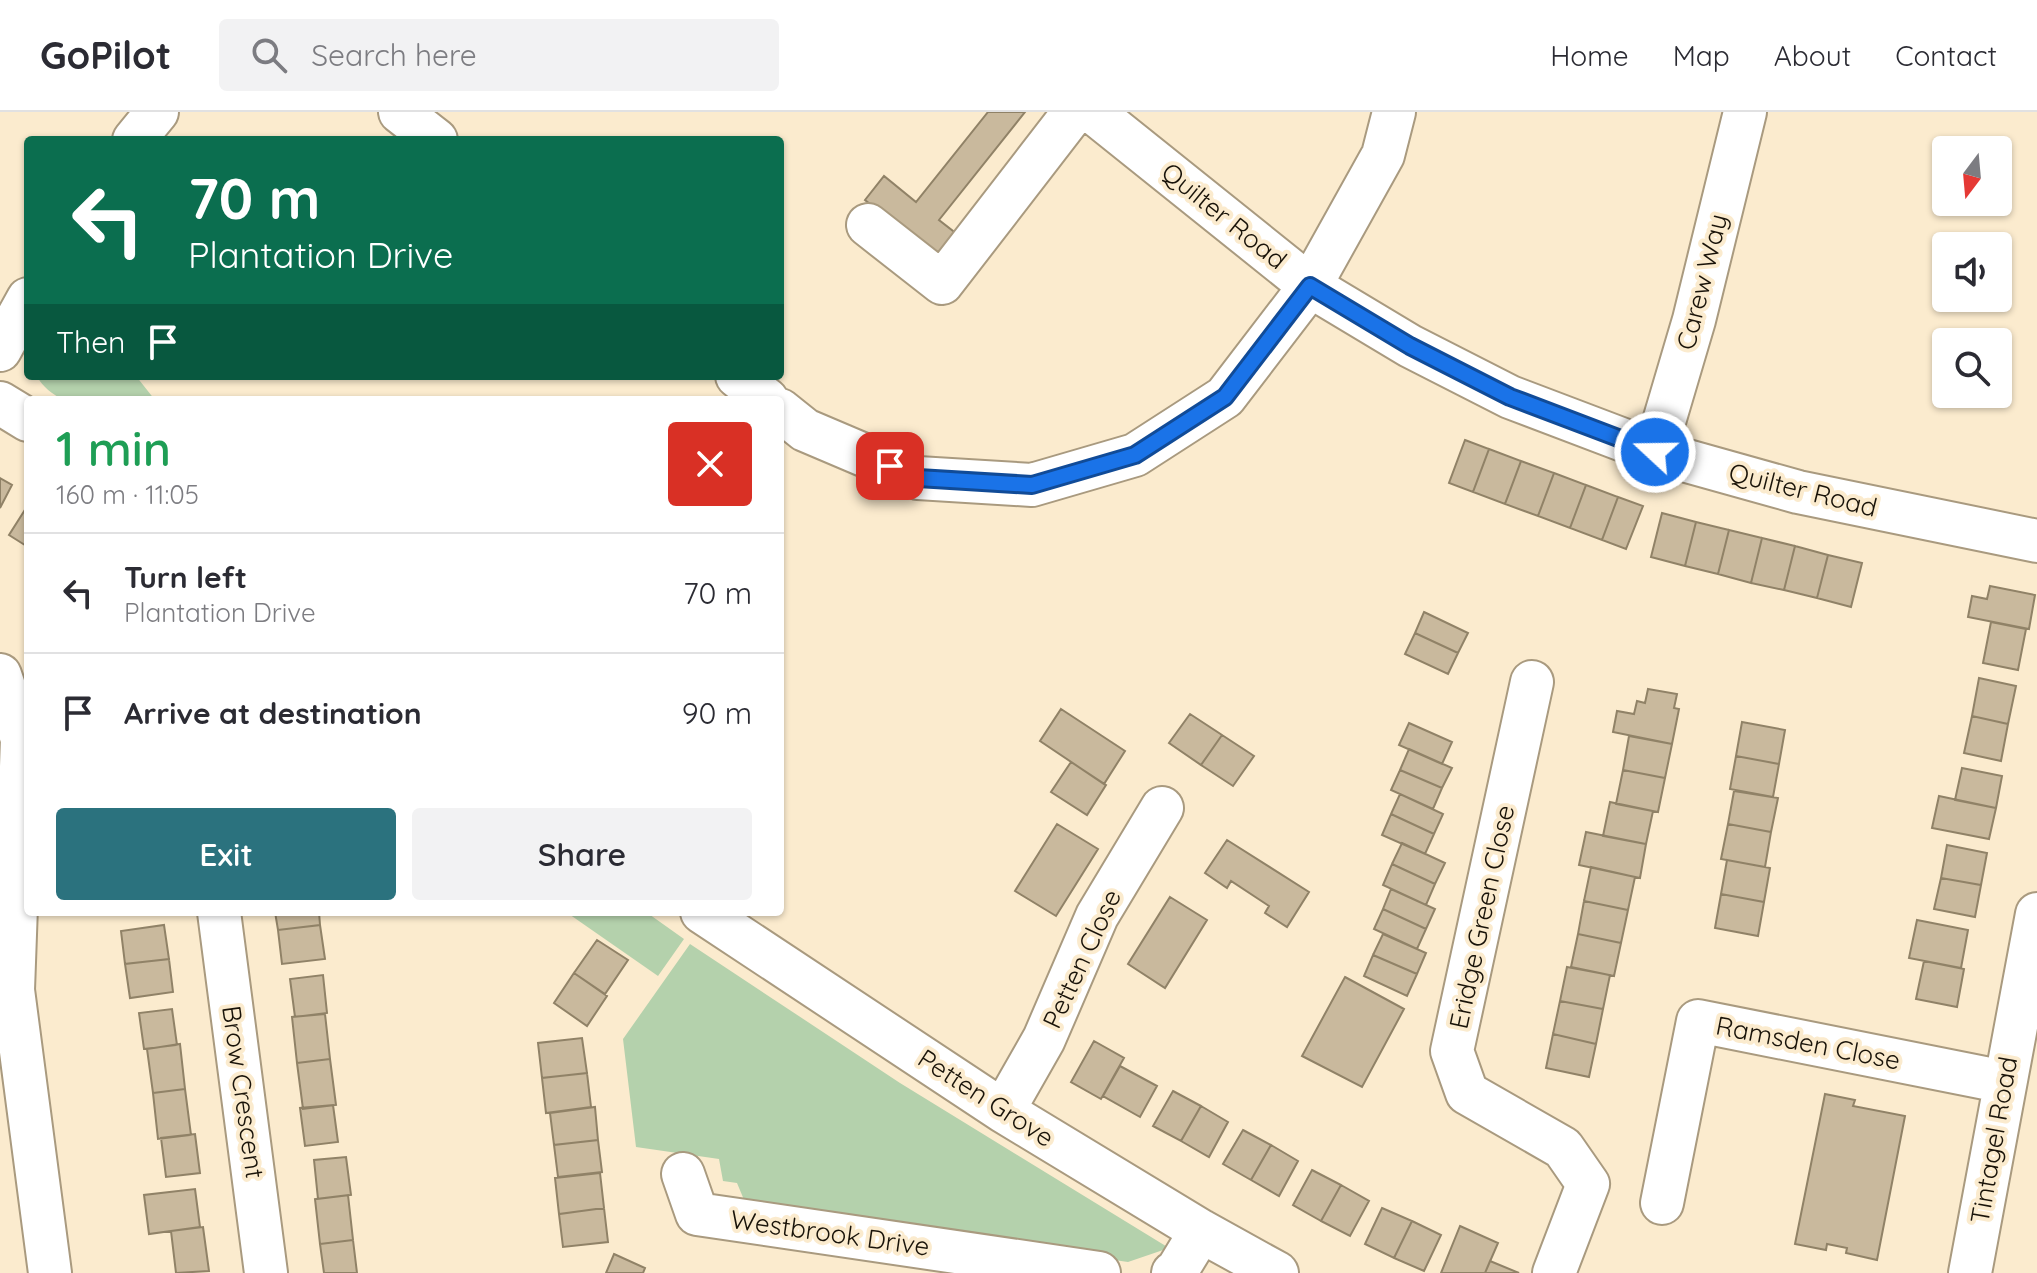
<!DOCTYPE html>
<meta charset="utf-8">
<style>
:root{--surface:#fff;--page:#f2f2f3;--text:#2b2b33;--muted:#7c7c81;--line:#e1e1e2;--accent:#2b727e}
body{margin:0;font-family:Quicksand,sans-serif;background:var(--page);color:var(--text);height:100vh;display:flex;flex-direction:column;font-size:30px;white-space:nowrap}
*{box-sizing:border-box;margin:0}
p{font-size:26px;color:var(--muted)}
.icon{flex:none;width:44px;height:44px;fill:none;stroke:currentColor;stroke-width:2;stroke-linecap:round;stroke-linejoin:round}
.map{position:relative;flex:1;overflow:hidden}
.panel{position:absolute;left:24px;top:284px;width:760px;height:520px;display:flex;flex-direction:column;background:var(--surface);border-radius:8px;box-shadow:0 2px 6px #0004}
.panel>*{flex:none}
.top-card{position:absolute;left:24px;top:24px;width:760px;height:244px;border-radius:8px;box-shadow:0 2px 6px #0004;background:#0b6e4f;color:#fff;overflow:hidden}
.needle{width:52px;rotate:196deg}
.fabs{position:absolute;left:1932px;top:24px;display:grid;gap:16px}
.fabs a{display:grid;place-items:center;width:80px;height:80px;border-radius:8px;background:var(--surface);box-shadow:0 2px 6px #0004;font-size:40px}
.pin{position:absolute;display:grid;place-items:center;width:68px;height:68px;color:#fff;margin:-34px;border-radius:16px;box-shadow:0 4px 12px #0006}
.me{position:absolute;width:88px;margin:-44px;rotate:291deg;stroke-linejoin:round;filter:drop-shadow(0 0 6px #0008)}
.turn{display:flex;align-items:center;gap:28px;height:168px;padding:0 32px;font-size:36px}
.turn .icon{width:104px;height:104px;stroke-width:2.5}
.turn b{display:block;font-size:56px;line-height:68px}
.then{display:flex;align-items:center;height:76px;padding:0 32px;background:#0003;gap:16px;font-size:30px}
.round{display:grid;place-items:center;flex:none;width:84px;height:84px;border-radius:8px;background:var(--page)}
.summary{display:flex;align-items:center;justify-content:space-between;height:136px;padding:0 32px}
h1{font-size:48px;font-weight:600;line-height:60px;color:#1e9e55}
.button{display:flex;gap:16px;margin-top:auto;padding:16px 32px}
.button a{flex:1;height:92px;border-radius:8px;background:var(--accent);color:#fff;font-size:32px;font-weight:600;line-height:92px;text-align:center}
.button a+a{background:var(--page);color:var(--text)}
ul{padding:0;list-style:none}
li{display:flex;align-items:center;gap:24px;height:120px;padding:0 32px;border-top:2px solid var(--line)}
li div{flex:1}
li b{display:block;font-size:30px}
li em{font-style:normal}
header{display:flex;align-items:center;gap:48px;box-sizing:border-box;height:112px;padding:0 40px;background:var(--surface);border-bottom:2px solid var(--line)}
header strong{font-size:38px}
nav{display:flex;gap:44px;margin-inline-start:auto;font-size:28px}
.search{width:560px;height:72px;background:var(--page);display:flex;align-items:center;gap:20px;box-sizing:border-box;padding:0 28px;border-radius:8px;color:var(--muted);font-size:30px}
.map>svg:first-child{display:block}
.green{fill:#b4d1ac}
.building{fill:#c9b99d;stroke:#908267;stroke-width:2}
.lines{fill:none;stroke-linecap:round;stroke-linejoin:round}
.minor-casing{stroke:#a99a7f;stroke-width:46}
.minor{stroke:#fff;stroke-width:42}
.route-casing{stroke:#114b97;stroke-width:20}
.route{stroke:#1a73e8;stroke-width:14}
.labels{text-anchor:middle;stroke-width:8;stroke-linejoin:round;paint-order:stroke}
.street-label{font-size:26px;fill:#191309;stroke:#fbebce}
</style>
<header>
<strong>GoPilot</strong>
<div class="search"><svg class="icon" aria-label="search" viewBox="0 0 24 24"><circle cx="10" cy="10" r="6"/><path d="M15 15l6 6"/></svg>Search here</div>
<nav><a>Home</a><a>Map</a><a>About</a><a>Contact</a></nav>
</header>
<div class="map">
<svg width="2037" height="1161" viewBox="0 0 2037 1161">
<rect width="100%" height="100%" fill="#fbebce"/>
<path class="green" d="M37,264H136L155,288H63C53,282 42,275 37,264Z
M566,800H646L684,827L658,864Z
M690,832L900,971L1169,1136L1128,1150L747,1095L737,1071L723,1069L719,1047L636,1035L623,927Z"/>
<path class="building" d="M988,0H1025L939,108L962,126L943,150L865,88L884,64L916,90Z
M1465,328L1489,337L1473,380L1449,371Z
M1489,337L1521,349L1505,392L1473,380Z
M1521,349L1554,361L1538,404L1505,392Z
M1554,361L1586,373L1570,416L1538,404Z
M0,366L12,373L0,396Z
M1586,373L1618,385L1602,428L1570,416Z
M1618,385L1643,394L1626,437L1602,428Z
M28,393V435L9,423Z
M1662,401L1696,410L1685,454L1651,445Z
M1696,410L1729,418L1718,462L1685,454Z
M1729,418L1762,426L1751,471L1718,462Z
M1762,426L1795,434L1784,478L1751,471Z
M1795,434L1828,443L1817,486L1784,478Z
M1828,443L1862,451L1851,495L1817,486Z
M1990,474L2035,483L2029,517L1968,505L1972,484L1987,487Z
M1424,500L1468,521L1458,541L1415,521Z
M1991,510L2026,517L2018,558L1983,551Z
M1415,521L1458,541L1448,562L1405,542Z
M1979,566L2016,574L2008,612L1972,604Z
M1648,577L1677,582L1674,596L1679,597L1672,632L1613,620L1617,599L1634,602L1637,589L1645,591Z
M1061,597L1125,639L1104,672L1040,629Z
M1190,602L1222,623L1201,653L1169,631Z
M1972,604L2008,612L2001,649L1964,641Z
M1742,610L1785,618L1779,652L1736,644Z
M1409,611L1452,630L1442,652L1399,633Z
M1222,623L1254,644L1233,674L1201,653Z
M1629,624L1672,632L1665,666L1623,658Z
M1409,637L1452,656L1442,676L1400,658Z
M1736,644L1779,652L1773,685L1730,677Z
M1071,650L1106,673L1087,703L1051,680Z
M1962,656L2002,664L1996,696L1955,688Z
M1400,658L1442,676L1433,697L1391,678Z
M1623,658L1665,666L1658,700L1616,692Z
M1734,679L1778,686L1771,720L1728,712Z
M1400,682L1443,702L1434,722L1391,702Z
M1939,684L1996,696L1989,727L1932,716Z
M1610,690L1653,699L1646,732L1603,724Z
M1391,702L1434,722L1425,742L1382,723Z
M1057,712L1098,737L1056,804L1015,779Z
M1728,712L1771,720L1765,755L1721,747Z
M1586,720L1646,732L1640,766L1579,753Z
M1227,728L1309,780L1287,815L1265,801L1269,794L1231,769L1227,776L1205,761Z
M1402,731L1445,751L1435,772L1392,752Z
M1947,733L1987,741L1981,773L1941,766Z
M1727,748L1770,756L1764,790L1721,782Z
M1392,752L1435,772L1426,793L1383,773Z
M1591,755L1635,765L1628,798L1584,789Z
M1941,766L1981,773L1975,805L1934,797Z
M1391,777L1435,797L1426,817L1383,797Z
M1721,782L1764,790L1758,824L1715,816Z
M1170,785L1207,808L1165,876L1128,852Z
M1584,789L1628,798L1621,831L1578,822Z
M1383,797L1426,817L1417,837L1374,817Z
M275,800H319L320,813L278,818Z
M1917,808L1968,818L1961,856L1909,846Z
M164,813L169,847L125,852L121,819Z
M320,813L325,847L282,852L278,818Z
M1383,822L1426,841L1417,862L1373,843Z
M1578,822L1621,831L1614,864L1571,855Z
M597,828L628,848L605,882L574,861Z
M1373,843L1417,862L1407,884L1364,864Z
M169,847L173,880L130,886L125,852Z
M1924,849L1964,857L1957,895L1916,887Z
M1567,855L1610,863L1603,897L1560,889Z
M574,861L607,884L587,914L554,891Z
M323,863L327,901L295,905L290,867Z
M1345,865L1404,897L1362,975L1302,944Z
M1560,889L1603,897L1596,932L1553,922Z
M172,897L177,933L144,937L139,901Z
M325,902L330,947L297,951L292,905Z
M1553,922L1596,932L1589,965L1546,956Z
M582,926L587,961L542,966L538,931Z
M1094,929L1124,946L1101,987L1071,970Z
M180,932L185,977L153,981L147,937Z
M330,947L336,993L303,997L297,951Z
M1120,954L1157,974L1140,1005L1103,984Z
M587,961L591,995L546,1001L542,966Z
M185,977L191,1023L158,1027L153,981Z
M1173,979L1201,994L1181,1029L1153,1014Z
M1825,982L1855,988L1853,994L1905,1004L1877,1148L1846,1141L1847,1136L1827,1132L1826,1138L1795,1132Z
M333,993L338,1030L305,1034L300,996Z
M1201,994L1228,1010L1209,1045L1181,1029Z
M595,995L598,1028L554,1033L550,1001Z
M1243,1018L1271,1033L1251,1068L1223,1052Z
M195,1022L200,1061L166,1065L161,1026Z
M598,1028L602,1060L558,1065L554,1033Z
M1271,1033L1298,1049L1279,1084L1251,1068Z
M346,1045L351,1083L318,1087L314,1048Z
M1312,1058L1341,1073L1321,1109L1293,1093Z
M600,1061L604,1096L559,1102L555,1066Z
M1341,1073L1369,1089L1350,1124L1321,1109Z
M195,1077L200,1115L149,1122L144,1083Z
M348,1083L353,1128L320,1132L315,1087Z
M604,1096L608,1130L563,1135L559,1102Z
M1382,1096L1412,1109L1394,1146L1365,1132Z
M1412,1109L1441,1123L1424,1159L1394,1146Z
M1460,1114L1498,1131L1485,1161H1441Z
M203,1115L209,1159L176,1161L171,1119Z
M353,1128L357,1161H324L320,1132Z
M614,1142L645,1156L643,1161H606Z
M1490,1149L1519,1161H1485Z"/>
<g class="lines">
<g class="minor-casing">
<path id="minor" d="M400,0L436,28
M1093,0L1310,174L1410,234L1510,285L1655,340L1798,380L2037,429
M134,28L157,0
M868,113L942,171L1074,0
M0,238L28,187
M737,264L767,288
M0,291L28,308
M780,298L805,318L918,366L1032,373L1135,343L1225,285L1310,174L1383,43L1394,0
M1655,340L1694,208L1745,0
M0,563L22,627L13,878L50,1161
M1532,570L1452,939L1467,981L1563,1036L1588,1072L1554,1161
M219,800L266,1161
M702,800L1003,999L1201,1119L1277,1161
M1003,999L1044,927L1097,804L1162,696
M683,1062L697,1102L1099,1161
M1662,1091L1698,909L2005,970
M1173,1161L1176,1160L1201,1119
M1970,1161L2037,802"/>
</g>
<use href="#minor" class="minor"/>
</g>
<g class="lines">
<g class="route-casing">
<path id="route" d="M890,354L918,366L1032,373L1135,343L1225,285L1310,174L1410,234L1510,285L1655,340"/>
</g>
<use href="#route" class="route"/>
</g>
<g class="labels">
<g class="street-label">
<text transform="translate(1224 104) rotate(39)" y="9">Quilter Road</text>
<text transform="translate(1702 170) rotate(-76)" y="9">Carew Way</text>
<text transform="translate(1803 378) rotate(14)" y="9">Quilter Road</text>
<text transform="translate(1482 805) rotate(-78)" y="9">Eridge Green Close</text>
<text transform="translate(1082 847) rotate(-65)" y="9">Petten Close</text>
<text transform="translate(1808 931) rotate(11)" y="9">Ramsden Close</text>
<text transform="translate(243 980) rotate(82)" y="9">Brow Crescent</text>
<text transform="translate(986 986) rotate(33)" y="9">Petten Grove</text>
<text transform="translate(1994 1028) rotate(-80)" y="9">Tintagel Road</text>
<text transform="translate(830 1121) rotate(8)" y="9">Westbrook Drive</text>
</g>
</g>
</svg>
<div class="fabs">
<a><svg class="needle" viewBox="-14 -14 28 28"><path d="M0-13l5 13h-10z" fill="#e53935"/><path d="M0 13l5-13h-10z" fill="#7c7c81"/></svg></a>
<a><svg class="icon" aria-label="sound" viewBox="0 0 24 24"><path d="M4 9h4l5-4v14l-5-4H4zM17 9q2 3 0 6"/></svg></a>
<a><svg class="icon" aria-label="search" viewBox="0 0 24 24"><circle cx="10" cy="10" r="6"/><path d="M15 15l6 6"/></svg></a>
</div>
<div class="pin" style="left:890px;top:354px;background:#d93025"><svg class="icon" aria-label="arrive" viewBox="0 0 24 24"><path d="M6 21V4h12l-3 4 3 4H6"/></svg></div>
<svg class="me" style="left:1655px;top:340px" viewBox="-20 -20 40 40"><circle r="17" fill="#1a73e8" stroke="#fff" stroke-width="3"/><path d="M0-11L8 9 0 5-8 9z" fill="#fff"/></svg>
<div class="top-card">
<div class="turn"><svg class="icon" aria-label="left" viewBox="0 0 24 24"><path d="M17 20v-9H6M10 6l-5 5 5 5"/></svg><div><b>70 m</b>Plantation Drive</div></div>
<div class="then">Then<svg class="icon" aria-label="arrive" viewBox="0 0 24 24"><path d="M6 21V4h12l-3 4 3 4H6"/></svg></div>
</div>
<section class="panel">
<div class="summary"><div><h1>1 min</h1><p>160 m · 11:05</p></div><a class="round" style="background:#d93025;color:#fff"><svg class="icon" aria-label="close" viewBox="0 0 24 24"><path d="M6 6l12 12M18 6L6 18"/></svg></a></div>
<ul>
<li><svg class="icon" aria-label="left" viewBox="0 0 24 24"><path d="M17 20v-9H6M10 6l-5 5 5 5"/></svg><div><b>Turn left</b><p>Plantation Drive</p></div><em>70 m</em></li>
<li><svg class="icon" aria-label="arrive" viewBox="0 0 24 24"><path d="M6 21V4h12l-3 4 3 4H6"/></svg><div><b>Arrive at destination</b></div><em>90 m</em></li>
</ul>
<div class="button"><a>Exit</a><a>Share</a></div>
</section>
</div>
